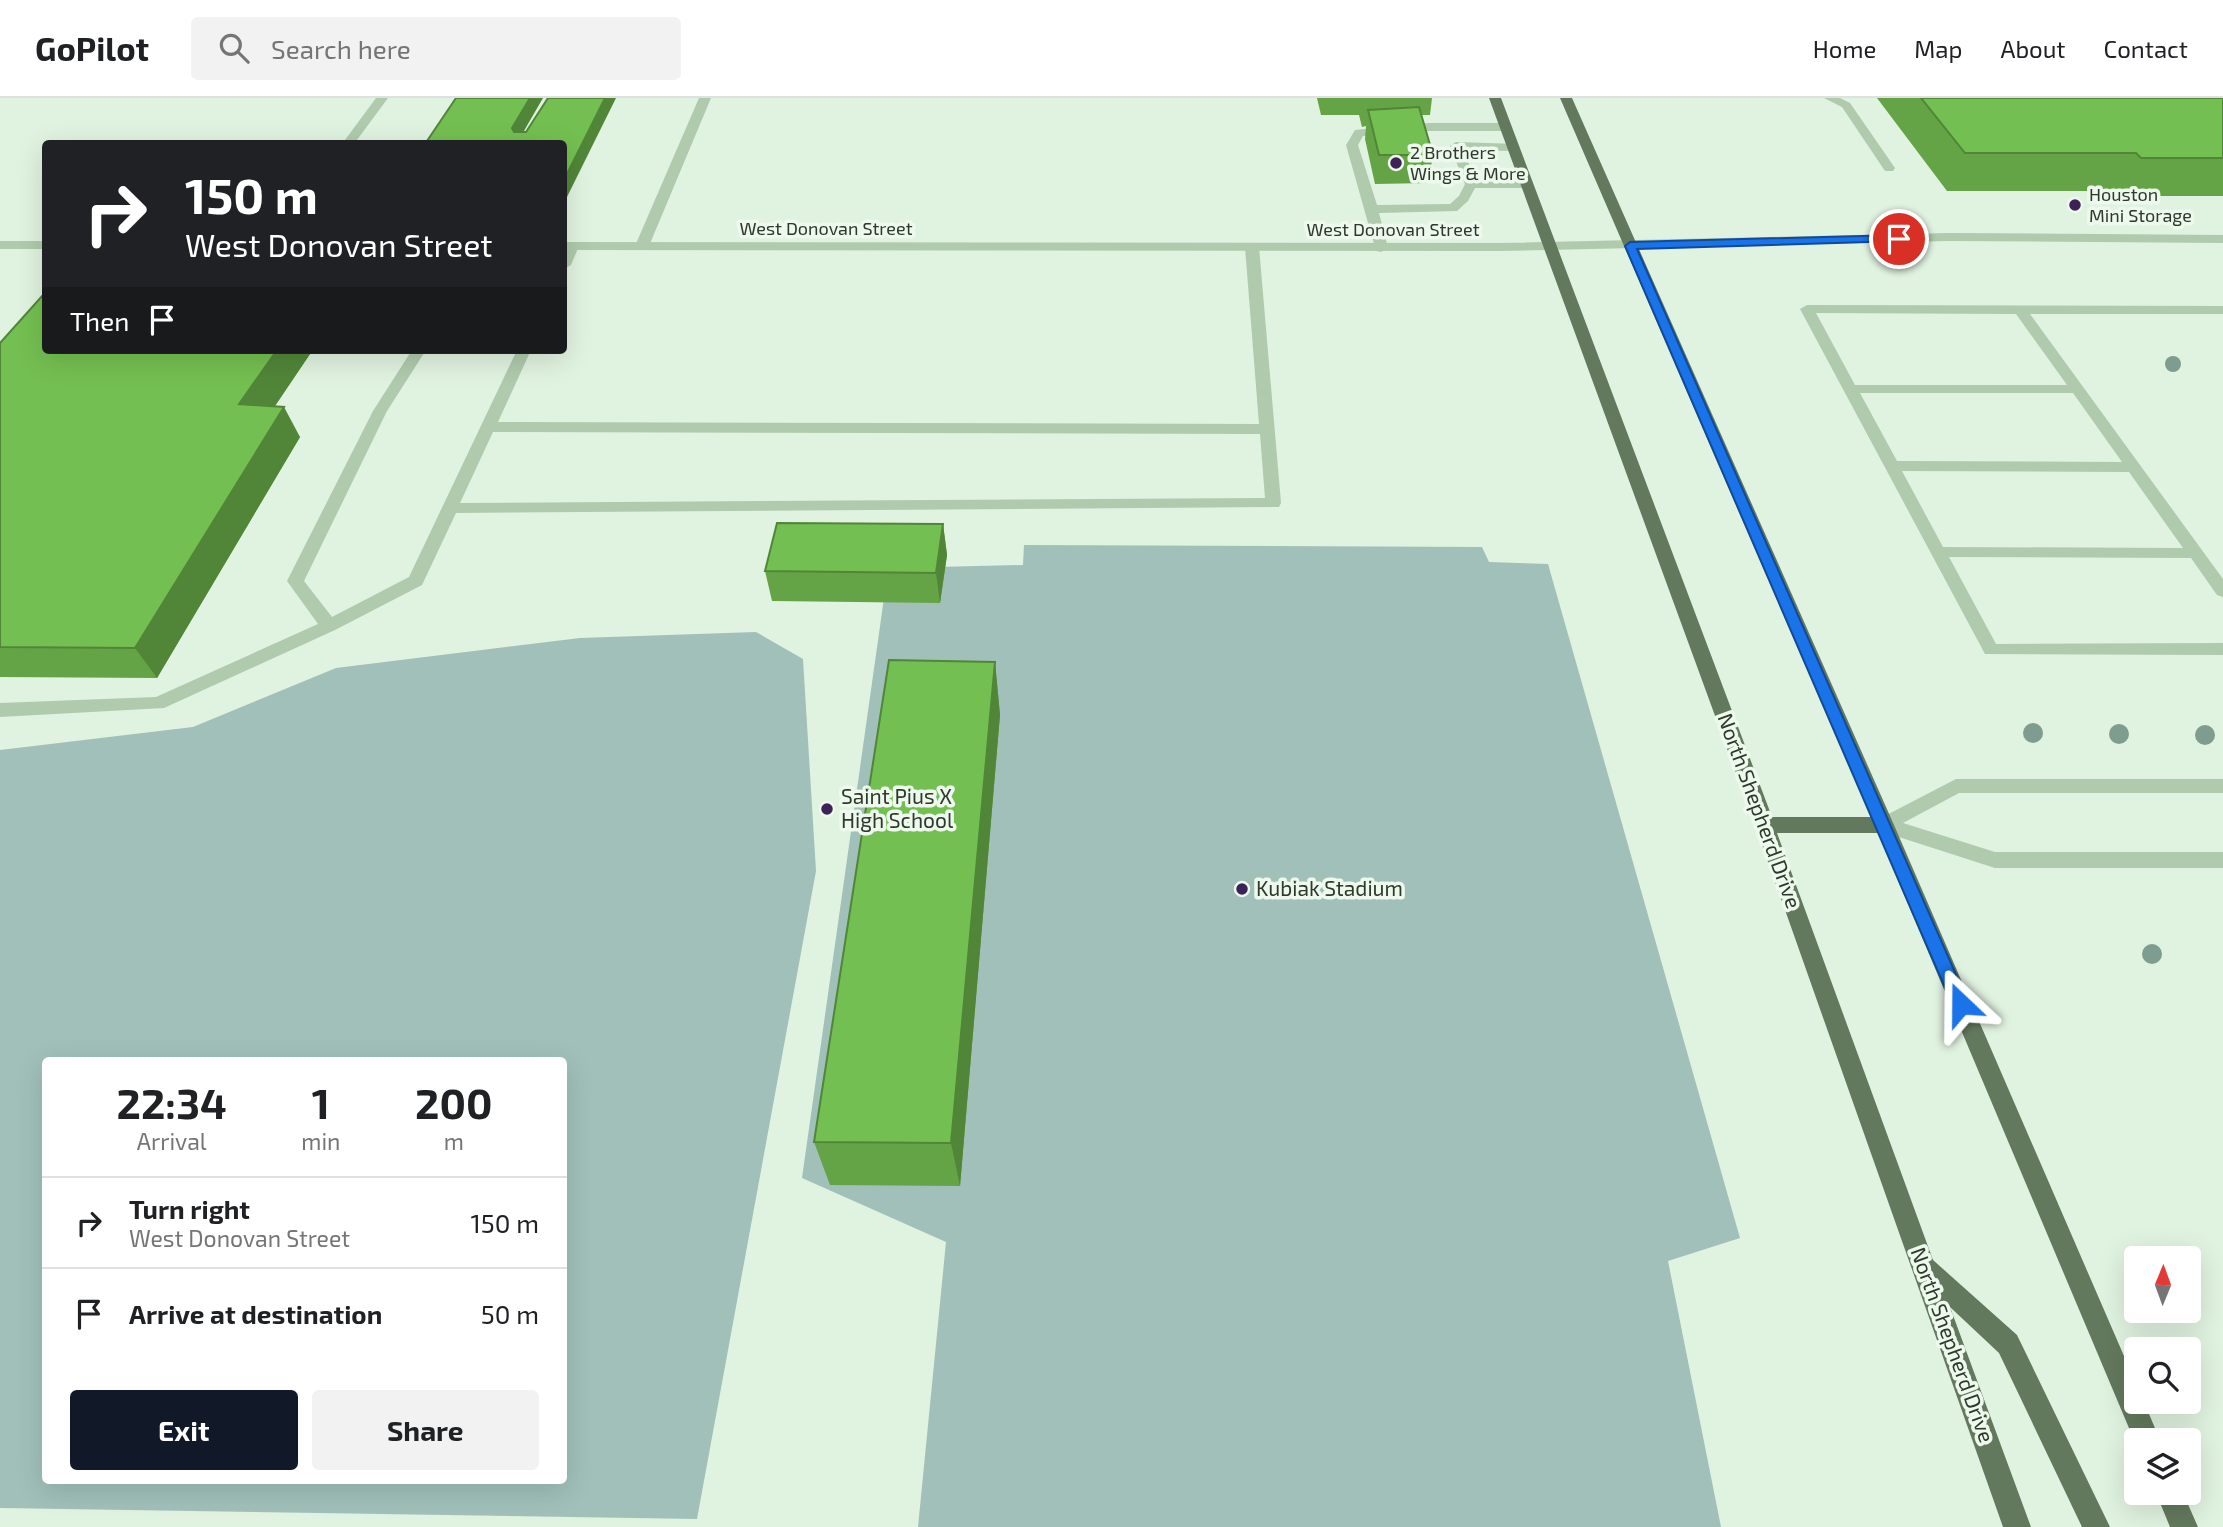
<!DOCTYPE html>
<style>
:root{--surface:#fff;--page:#f2f2f2;--text:#202124;--muted:#757577;--line:#e0e0e0;--accent:#111827}
body{margin:0;font-family:"Exo 2",sans-serif;background:var(--page);color:var(--text);height:100vh;display:flex;flex-direction:column;font-size:26px;white-space:nowrap}
*{box-sizing:border-box;margin:0}
p{font-size:23px;color:var(--muted)}
.icon{flex:none;width:38px;height:38px;fill:none;stroke:currentColor;stroke-width:2;stroke-linecap:round;stroke-linejoin:round}
.map{position:relative;flex:1;overflow:hidden}
.panel{position:absolute;left:42px;top:959px;width:525px;height:427px;display:flex;flex-direction:column;background:var(--surface);border-radius:7px;box-shadow:0 7px 28px #0002}
.panel>*{flex:none}
.guide{position:absolute;left:42px;top:42px;width:525px;height:214px;border-radius:7px;box-shadow:0 7px 28px #0002;background:#202124;color:#fff;overflow:hidden}
.needle{width:46px;rotate:1deg}
.buttons{position:absolute;left:2124px;top:1148px;display:grid;gap:14px}
.buttons a{display:grid;place-items:center;width:77px;height:77px;border-radius:7px;background:var(--surface);box-shadow:0 7px 28px #0002;font-size:35px}
.pin{position:absolute;display:grid;place-items:center;width:60px;height:60px;color:#fff;margin:-30px;border:4px solid #fff;border-radius:50%;box-shadow:0 2px 7px #0007}
.me{position:absolute;width:77px;margin:-38px;rotate:337deg;stroke-linejoin:round;filter:drop-shadow(0 0 5px #0008)}
.turn{display:flex;align-items:center;gap:24px;height:147px;padding:0 28px;font-size:32px}
.turn .icon{width:91px;height:91px;stroke-width:2.5}
.turn b{display:block;font-size:49px;line-height:60px}
.then{display:flex;align-items:center;height:66px;padding:0 28px;background:#0003;gap:14px;font-size:26px}
.eta{display:flex;justify-content:space-evenly;align-items:center;height:119px;text-align:center}
.eta b{font-size:42px;font-weight:700;line-height:49px}
.cta{display:flex;gap:14px;margin-top:auto;padding:14px 28px}
.cta a{flex:1;height:80px;border-radius:7px;background:var(--accent);color:#fff;font-size:28px;font-weight:700;line-height:80px;text-align:center}
.cta a+a{background:var(--page);color:var(--text)}
ul{padding:0;list-style:none}
li{display:flex;align-items:center;gap:21px;height:91px;padding:0 28px;border-top:2px solid var(--line)}
li div{flex:1}
li b{display:block;font-size:26px}
li em{font-style:normal}
header{display:flex;align-items:center;gap:42px;box-sizing:border-box;height:98px;padding:0 35px;background:var(--surface);border-bottom:2px solid var(--line)}
header strong{font-size:33px}
nav{display:flex;gap:38px;margin-inline-start:auto;font-size:24px}
.search{width:490px;height:63px;background:var(--page);display:flex;align-items:center;gap:18px;box-sizing:border-box;padding:0 24px;border-radius:7px;color:var(--muted);font-size:26px}
.map>svg:first-child{display:block}
.green{fill:#a0c0b9;fill-rule:evenodd}
.lines{fill:none;stroke-linecap:round;stroke-linejoin:round}
.service{fill:#afcaac;fill-rule:evenodd}
.tertiary{fill:#afcaac;fill-rule:evenodd}
.primary{fill:#63795d;fill-rule:evenodd}
.tree{fill:#7f9c90}
.wall{fill:#64a446}
.shaded-wall{fill:#518639}
.building{fill:#74bf51;stroke:#518639;stroke-width:2}
.route{fill:#1a73e8;stroke:#114b97;stroke-width:2}
.poi-dot{fill:#3d2258;stroke:#edf9ec;stroke-width:2.5}
.labels{text-anchor:middle;stroke-width:7;stroke-linejoin:round;paint-order:stroke}
.far-poi-label{font-size:18px;fill:#2e382b;stroke:#edf9ec;text-anchor:start}
.far-street-label{font-size:18px;fill:#2e382b;stroke:#edf9ec}
.poi-label{font-size:21px;fill:#2e382b;stroke:#edf9ec;text-anchor:start}
.street-label{font-size:21px;fill:#2e382b;stroke:#edf9ec}
</style>
<header>
<strong>GoPilot</strong>
<div class="search"><svg class="icon" aria-label="search" viewBox="0 0 24 24"><circle cx="10" cy="10" r="6"/><path d="M15 15l6 6"/></svg>Search here</div>
<nav><a>Home</a><a>Map</a><a>About</a><a>Contact</a></nav>
</header>
<div class="map">
<svg width="2223" height="1429" viewBox="0 0 2223 1429">
<rect width="100%" height="100%" fill="#e0f2e0"/>
<path class="green" d="M1024,447L1482,449L1489,464L1548,466L1740,1140L1668,1163L1721,1429H918L946,1144L802,1080L884,500L937,469L1023,467Z
M756,534L803,561L816,773L697,1421L0,1410V652L193,629L336,570L580,540ZM46,962H564V1382H46Z"/>
<g class="lines">
<path class="service" d="M376,0H388L354,46H342Z
M699,0H711L649,148L642,152L637,151L635,148Z
M1824,0H1840L1850,5L1895,70L1893,73H1885L1842,9Z
M1429,25H1506L1512,29L1506,33H1429L1363,38L1358,47L1377,107L1450,106L1459,98L1465,86L1450,48L1456,44L1517,46L1519,49L1513,53L1463,52L1476,82H1527L1533,86L1527,90H1475L1468,103L1457,113L1379,115L1388,150L1381,154L1376,153L1346,47L1355,32Z
M572,144L579,148L571,167L564,171V153L567,145Z
M1252,145L1259,149L1281,405L1279,409L456,415L422,487L335,532L164,610L0,619V605L156,599L318,526L287,483L373,313L412,252H426L387,313L304,483L332,519L409,479L517,252H531L498,324L1259,326L1245,149ZM493,334L1260,336L1265,400L460,405Z
M1807,207L2223,208V216H2030L2223,481V499L2217,497L2191,460L1949,459L1996,546L2223,545V557L1985,556L1800,211ZM1816,215L2016,216L2067,287H1855ZM1860,295H2073L2122,364L1897,363ZM1902,373L2129,374L2183,450L1943,449Z
M1956,681H2223V695H1959L1903,725L1995,754H2223V770H1995L1877,732L1874,727L1877,722Z"/>
<path class="tertiary" d="M1949,135L2223,137V145L1949,143L1499,153L564,152V144L1499,145Z
M0,143H46V151H0Z"/>
<path class="primary" d="M1489,0H1501L1772,719H1871L1560,0H1572L1894,727L2137,1288V1304H2144L2160,1342H2137V1349L1878,735H1777L1933,1162L2017,1237L2110,1429H2082L1999,1255L1950,1209L2031,1429H2003L1755,727Z
M2156,1395H2183L2198,1429H2170Z"/>
</g>
<g class="tree">
<circle cx="2173" cy="266" r="8"/>
<circle cx="2033" cy="635" r="10"/>
<circle cx="2119" cy="636" r="10"/>
<circle cx="2205" cy="637" r="10"/>
<circle cx="2152" cy="856" r="10"/>
</g>
<path class="wall" d="M1317,0H1432L1430,17H1421L1433,57L1428,85L1375,86L1365,41L1366,28L1362,29L1359,17H1321Z
M1877,0H2223V98H2120L2115,93H1947Z
M0,245L310,256L275,308L300,339L157,580L0,579Z
M943,426L947,457L940,505L772,503L765,473Z
M995,564L1000,617L960,1088L830,1087L814,1044Z"/>
<path class="shaded-wall" d="M530,0H543L517,45L512,30Z
M605,0H616L566,101L564,93V82Z
M277,252H308L310,256L256,336L239,306Z
M284,309L300,339L157,580L135,550Z
M943,426L947,457L940,505L936,475Z
M995,564L1000,617L960,1088L951,1045Z"/>
<path class="building" d="M456,0H530L512,30L514,34H526L548,0H605L564,82V46H425Z
M1921,0H2223V60H2141L2136,55H1965Z
M1419,9L1433,57H1379L1368,12Z
M43,197H46V252H277L239,306L284,309L135,550L0,549V245Z
M777,425L943,426L936,475L765,473Z
M889,562L995,564L951,1045L814,1044Z"/>
<path class="route" d="M1899,137L1904,141L1902,143L1637,151L1969,906L1967,912L1961,914L1954,912L1952,906L1625,148L1630,144Z"/>
<g class="poi-dot">
<circle cx="1396" cy="65" r="7"/>
<circle cx="2075" cy="107" r="7"/>
<circle cx="827" cy="711" r="7"/>
<circle cx="1242" cy="791" r="7"/>
</g>
<g class="labels">
<g class="far-poi-label">
<text x="1410" y="61">2 Brothers<tspan x="1410" dy="21">Wings &amp; More</tspan></text>
<text x="2089" y="103">Houston<tspan x="2089" dy="21">Mini Storage</tspan></text>
</g>
<g class="far-street-label">
<text x="826" y="137">West Donovan Street</text>
<text x="1393" y="138">West Donovan Street</text>
</g>
<g class="poi-label">
<text x="841" y="706">Saint Pius X<tspan x="841" dy="24">High School</tspan></text>
<text x="1256" y="798">Kubiak Stadium</text>
</g>
<g class="street-label">
<text transform="translate(1759 713) rotate(70)" y="7">North Shepherd Drive</text>
<text transform="translate(1952 1247) rotate(70)" y="7">North Shepherd Drive</text>
</g>
</g>
</svg>
<div class="buttons">
<a><svg class="needle" viewBox="-14 -14 28 28"><path d="M0-13l5 13h-10z" fill="#e53935"/><path d="M0 13l5-13h-10z" fill="#757577"/></svg></a>
<a><svg class="icon" aria-label="search" viewBox="0 0 24 24"><circle cx="10" cy="10" r="6"/><path d="M15 15l6 6"/></svg></a>
<a><svg class="icon" aria-label="layers" viewBox="0 0 24 24"><path d="M12 4l9 5-9 5-9-5zM3 14l9 5 9-5"/></svg></a>
</div>
<div class="pin" style="left:1899px;top:141px;background:#d93025"><svg class="icon" aria-label="arrive" viewBox="0 0 24 24"><path d="M6 21V4h12l-3 4 3 4H6"/></svg></div>
<svg class="me" style="left:1961px;top:906px" viewBox="-20 -20 40 40"><path d="M0-17L14 15 0 8-14 15z" fill="#1a73e8" stroke="#fff" stroke-width="4"/></svg>
<div class="guide">
<div class="turn"><svg class="icon" aria-label="right" viewBox="0 0 24 24"><path d="M7 20v-9h11M14 6l5 5-5 5"/></svg><div><b>150 m</b>West Donovan Street</div></div>
<div class="then">Then<svg class="icon" aria-label="arrive" viewBox="0 0 24 24"><path d="M6 21V4h12l-3 4 3 4H6"/></svg></div>
</div>
<section class="panel">
<div class="eta">
<div><b>22:34</b><p>Arrival</p></div>
<div><b>1</b><p>min</p></div>
<div><b>200</b><p>m</p></div>
</div>
<ul>
<li><svg class="icon" aria-label="right" viewBox="0 0 24 24"><path d="M7 20v-9h11M14 6l5 5-5 5"/></svg><div><b>Turn right</b><p>West Donovan Street</p></div><em>150 m</em></li>
<li><svg class="icon" aria-label="arrive" viewBox="0 0 24 24"><path d="M6 21V4h12l-3 4 3 4H6"/></svg><div><b>Arrive at destination</b></div><em>50 m</em></li>
</ul>
<div class="cta"><a>Exit</a><a>Share</a></div>
</section>
</div>
